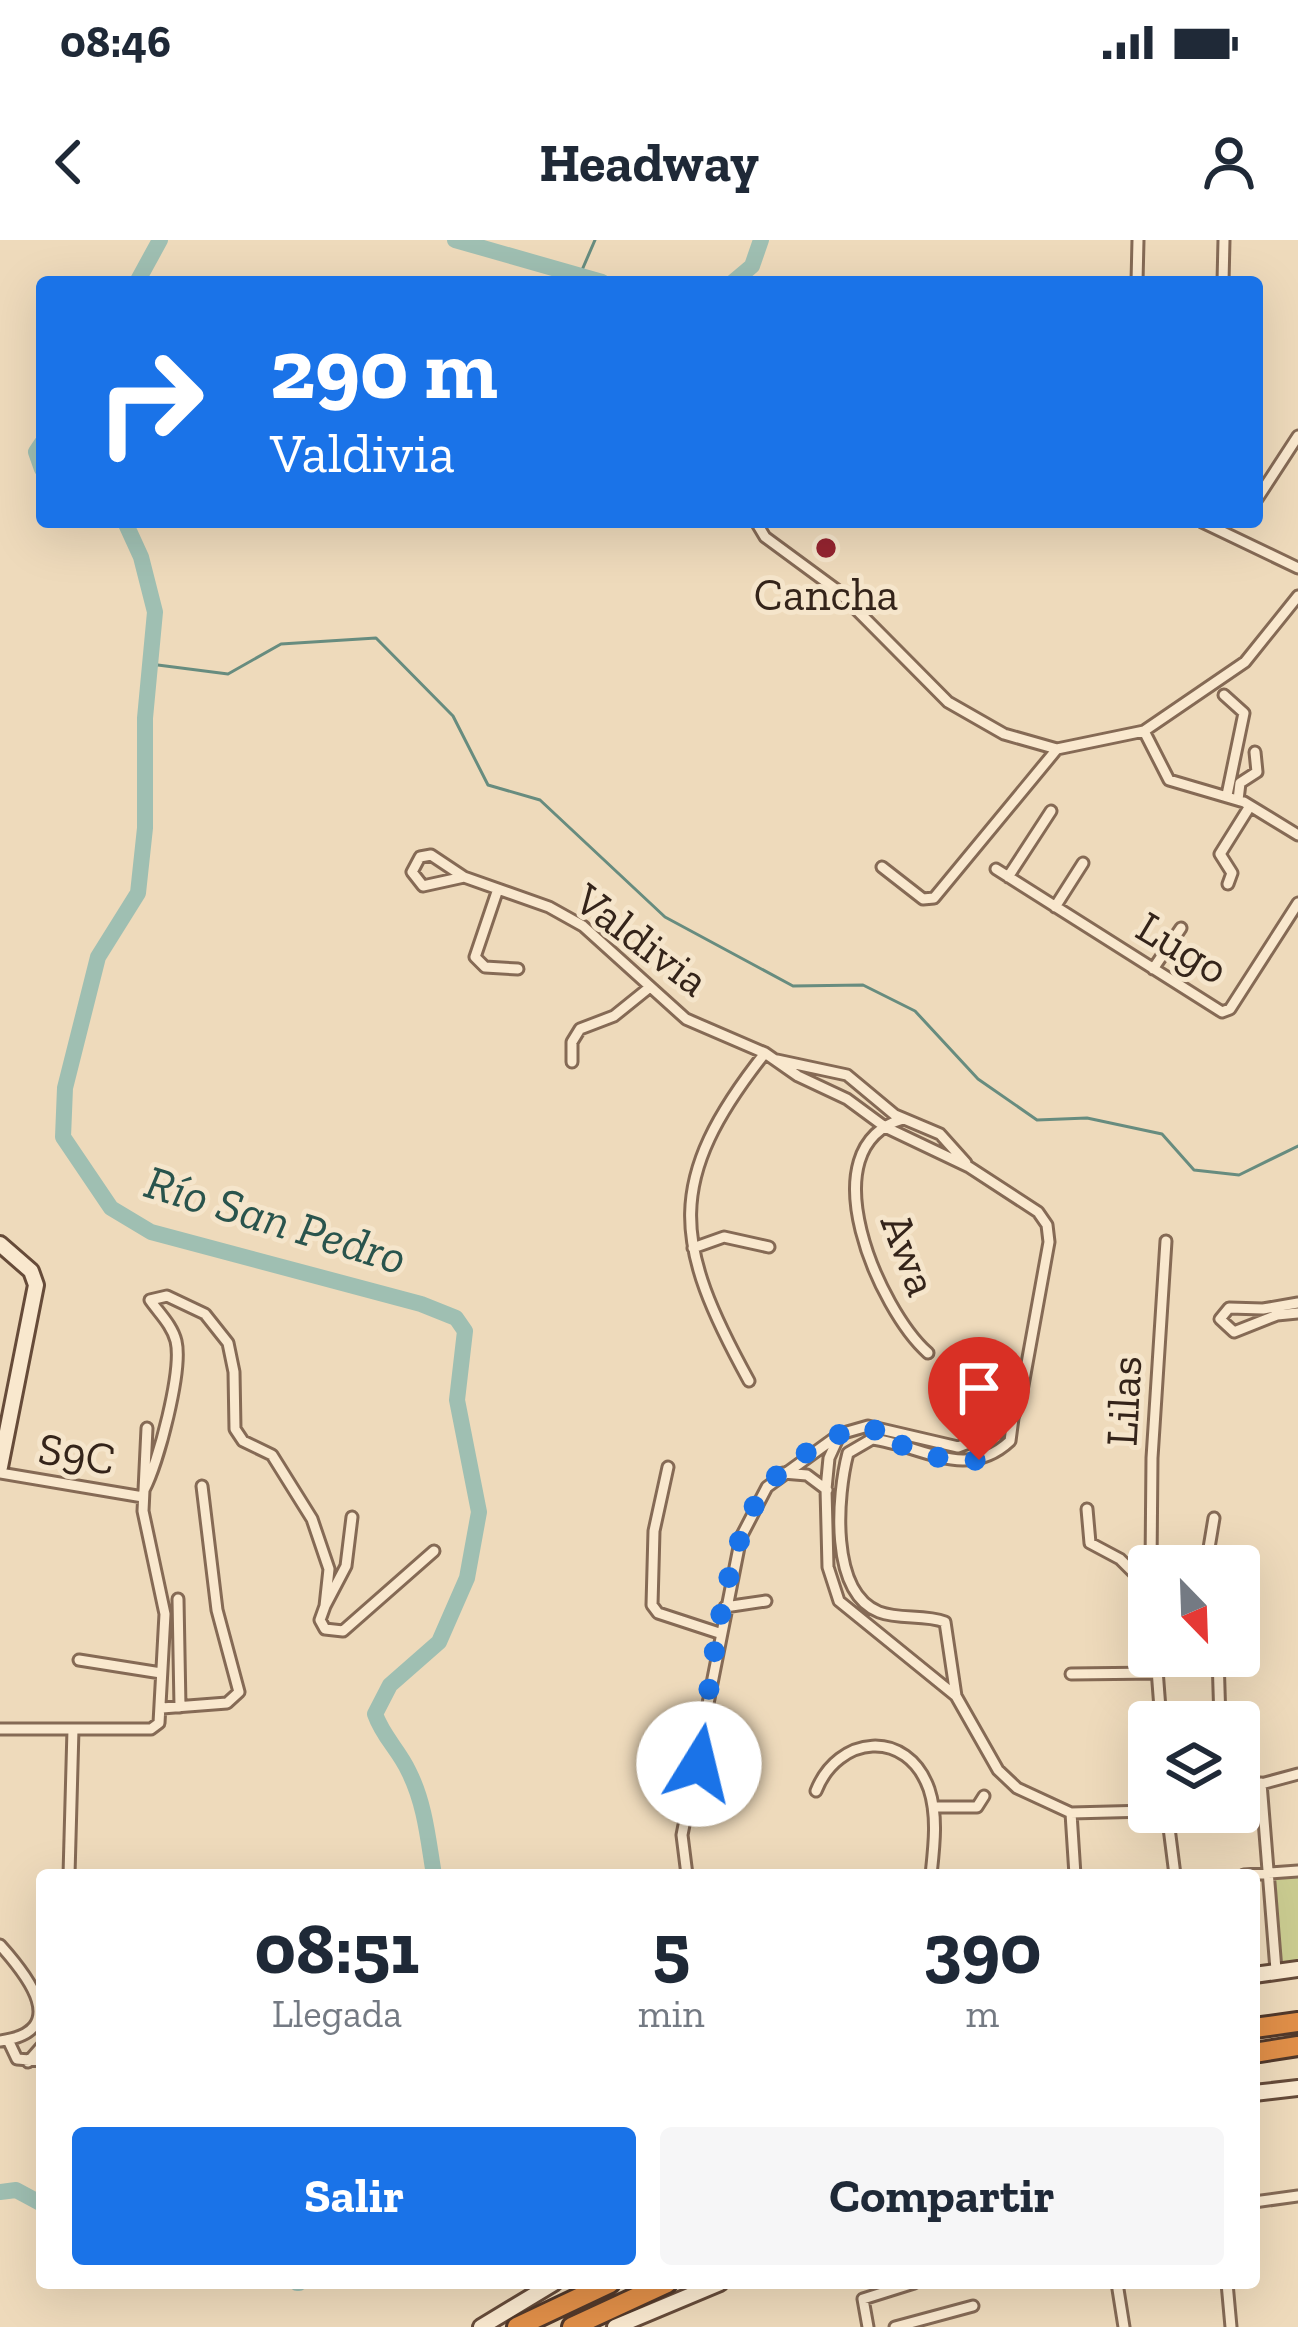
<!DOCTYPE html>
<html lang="es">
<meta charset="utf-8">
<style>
:root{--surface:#fff;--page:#f6f6f7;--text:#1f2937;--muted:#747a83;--accent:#1a73e8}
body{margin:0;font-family:"Zilla Slab",serif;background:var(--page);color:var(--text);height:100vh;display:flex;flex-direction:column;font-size:45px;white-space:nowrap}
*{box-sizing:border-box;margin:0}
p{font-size:39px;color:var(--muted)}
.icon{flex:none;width:66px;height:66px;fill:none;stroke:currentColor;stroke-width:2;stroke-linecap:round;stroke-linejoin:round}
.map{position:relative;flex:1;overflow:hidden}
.drawer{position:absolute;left:36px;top:1629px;width:1224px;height:420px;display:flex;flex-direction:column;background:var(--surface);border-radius:12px;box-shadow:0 12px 48px #0002}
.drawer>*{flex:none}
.guide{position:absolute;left:36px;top:36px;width:1227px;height:252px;border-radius:12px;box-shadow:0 12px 48px #0002;background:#1a73e8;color:#fff;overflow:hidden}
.needle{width:78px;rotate:157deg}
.controls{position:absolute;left:1128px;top:1305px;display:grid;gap:24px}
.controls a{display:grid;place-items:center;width:132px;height:132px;border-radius:12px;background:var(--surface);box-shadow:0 12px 48px #0002;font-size:60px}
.pin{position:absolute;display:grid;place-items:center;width:102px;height:102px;color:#fff;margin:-123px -51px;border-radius:50% 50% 50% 0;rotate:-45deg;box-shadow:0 0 12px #0007}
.pin .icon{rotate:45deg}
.me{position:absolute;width:132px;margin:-66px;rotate:9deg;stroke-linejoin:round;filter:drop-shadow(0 0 9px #0008)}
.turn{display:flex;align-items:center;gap:42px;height:252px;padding:0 36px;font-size:54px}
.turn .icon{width:156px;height:156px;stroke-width:2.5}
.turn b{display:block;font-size:84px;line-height:102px}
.eta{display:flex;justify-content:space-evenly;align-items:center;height:204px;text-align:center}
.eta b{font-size:72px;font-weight:700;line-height:84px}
.action{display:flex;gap:24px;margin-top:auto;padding:24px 36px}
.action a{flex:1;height:138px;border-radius:12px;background:var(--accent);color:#fff;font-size:48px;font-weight:700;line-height:138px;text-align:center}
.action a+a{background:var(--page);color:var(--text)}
.status{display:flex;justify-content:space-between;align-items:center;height:84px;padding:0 60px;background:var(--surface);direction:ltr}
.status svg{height:33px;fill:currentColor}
header{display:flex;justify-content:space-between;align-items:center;height:156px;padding:0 36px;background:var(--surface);font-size:54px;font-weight:700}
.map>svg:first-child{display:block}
.green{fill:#cacb90}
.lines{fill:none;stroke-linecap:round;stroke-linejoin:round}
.stream{stroke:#678c7f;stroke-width:3}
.river{stroke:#9fbfb2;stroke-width:16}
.street-casing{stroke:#856a55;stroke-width:15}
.secondary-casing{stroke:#664b39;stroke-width:20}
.highway-casing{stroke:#52392a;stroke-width:24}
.street{stroke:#f9e8ce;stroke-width:9}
.secondary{stroke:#f9e8ce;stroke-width:14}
.highway{stroke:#e18f48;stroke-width:18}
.route{stroke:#1a73e8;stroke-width:21;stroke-dasharray:0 37.8}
.poi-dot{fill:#952430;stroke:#f5e5cb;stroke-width:4.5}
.labels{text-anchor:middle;stroke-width:10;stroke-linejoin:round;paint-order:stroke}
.poi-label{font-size:45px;fill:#34241a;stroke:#f5e5cb}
.street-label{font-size:45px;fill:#34241a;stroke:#f5e5cb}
.water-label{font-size:48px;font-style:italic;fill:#29544d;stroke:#f5e5cb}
</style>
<div class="status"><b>08:46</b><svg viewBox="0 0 49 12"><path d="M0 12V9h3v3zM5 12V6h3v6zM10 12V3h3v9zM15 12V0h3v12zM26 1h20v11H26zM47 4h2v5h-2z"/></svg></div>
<header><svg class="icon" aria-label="back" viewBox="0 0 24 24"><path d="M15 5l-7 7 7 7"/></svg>Headway<svg class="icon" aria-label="person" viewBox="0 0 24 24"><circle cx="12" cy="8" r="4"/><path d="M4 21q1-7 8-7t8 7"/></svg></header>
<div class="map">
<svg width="1298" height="2087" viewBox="0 0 1298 2087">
<rect width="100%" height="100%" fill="#eedabb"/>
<path class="green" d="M1298,1636V1723L1282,1724L1275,1638Z"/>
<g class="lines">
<path class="stream" d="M579,37L595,0
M150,424L228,434L281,404L376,398L453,476L488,545L540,560L665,677L793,746L863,745L915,771L978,839L1037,880L1087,878L1162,894L1194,930L1239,935L1298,906"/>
<path class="river" d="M455,0L602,42
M137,42L160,0
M733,42L752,26L761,0
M42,203L36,212L42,229
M125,282L141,317L155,372L145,478V588L138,653L98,717L65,848L63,897L111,968L151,992L421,1064L456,1078L465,1091L457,1160L479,1272L467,1338L439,1402L390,1445L375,1474C383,1497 399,1510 409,1532C425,1564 428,1599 434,1635
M0,1952L16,1950L42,1964
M297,2043H299"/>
<g class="street-casing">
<path id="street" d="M1137,42L1138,0
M1223,42L1224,0
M1257,259L1298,196
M756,282L765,297L837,350L948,462L1004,494L1057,509L1144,491L1245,422L1298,356
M1202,282L1298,328
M1224,455L1244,473L1227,555
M1144,491L1169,540L1244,562L1298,595
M1238,560L1240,543L1257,532L1255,512
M882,627L923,659L934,658L1057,509
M996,629L1222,772L1230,769L1298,663
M464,637L423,646L412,632L420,617L431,615L464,637L549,667L583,686L686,779L765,813L798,836L847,859L885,887L969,927L1038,972L1047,985L1049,1002L1022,1151L1013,1178L1001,1191L958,1207L868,1186L840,1194L829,1218L826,1249L828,1327L839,1361L956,1456L998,1530L1017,1548L1071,1573L1149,1571
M1008,637L1051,571
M1228,644L1232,633L1220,614L1250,566
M498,649L475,717L485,727L518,729
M1055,667L1083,623
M1153,729L1181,688
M777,820L847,835L895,875L940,894L966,923
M572,822V802L580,789L614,776L650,747
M903,879C806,907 880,1071 928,1113
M693,1008L724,997L769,1007
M1298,1063L1263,1069L1229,1068L1220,1079L1234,1092L1277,1075L1298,1073
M749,1141C673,1003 664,941 765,813
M668,1227L654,1291L652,1365L658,1373L719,1393
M0,1233L143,1257
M783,1233L807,1235L827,1250
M144,1250C158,1224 183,1130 176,1101C172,1085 159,1073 150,1060L167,1056L205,1074L228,1103L234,1132L235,1189L243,1201L272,1215L312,1279L329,1329L325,1366L346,1326L352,1277
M1087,1269L1090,1303L1120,1319L1149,1348
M1151,1326L1152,1218L1166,1001
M1206,1326L1214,1278
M178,1359L180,1467
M325,1366L320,1380L325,1389L343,1391L434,1311
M725,1367L766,1361
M1156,1416L1161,1482
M1218,1416L1220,1482
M79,1420L161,1433
M1071,1434L1157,1433
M956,1456L945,1382C924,1374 900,1380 879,1372C829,1352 837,1255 848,1213L872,1199C921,1205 966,1242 1010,1201L1013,1178
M162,1468L227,1463L239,1452L217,1370L202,1246
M0,1489H151L159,1483L165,1374L143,1271L147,1188
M1261,1543L1276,1730
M1239,1550L1298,1534
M816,1551C838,1495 907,1488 929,1549C938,1576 934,1607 931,1635
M933,1567H977L984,1556
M1167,1572L1175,1635
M1071,1573L1075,1635
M69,1635L73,1489
M687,1635L682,1595L741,1297L767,1247L836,1197
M1244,1635L1298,1631
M0,1705C26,1734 73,1791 0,1801
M8,1800L17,1819L42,1821
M28,1822L42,1806
M1254,1962L1298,1956
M1117,2043L1124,2087
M1227,2043L1231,2087
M868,2087L863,2059L914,2043
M895,2087L973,2066"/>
</g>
<g class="secondary-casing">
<path id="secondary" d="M0,1004L31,1031L36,1045L0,1227
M1254,1735L1298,1729
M1254,1853L1298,1848
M481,2087L554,2043
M615,2087L720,2043"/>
</g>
<g class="highway-casing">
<path id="highway" d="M1254,1788L1298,1782
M1254,1813L1298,1806
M517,2087L610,2043
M572,2087L667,2043"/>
</g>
<use href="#street" class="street"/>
<use href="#secondary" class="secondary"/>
<use href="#highway" class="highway"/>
</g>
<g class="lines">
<path class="route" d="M699,1524C710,1450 721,1305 767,1246C788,1221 830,1196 860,1186L900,1197L898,1204L949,1221L979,1220"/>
</g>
<circle class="poi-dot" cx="826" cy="308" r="12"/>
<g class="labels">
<g class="poi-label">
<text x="826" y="370">Cancha</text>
</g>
<g class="street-label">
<text transform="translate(642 699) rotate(37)" y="16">Valdivia</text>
<text transform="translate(1183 707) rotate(31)" y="16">Lugo</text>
<text transform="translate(910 1014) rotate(69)" y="16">Awa</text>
<text transform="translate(1123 1161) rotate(-87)" y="16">Lilas</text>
<text transform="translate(77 1213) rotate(9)" y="16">S9C</text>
</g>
<g class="water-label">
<text transform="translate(276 979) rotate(17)" y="17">Río San Pedro</text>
</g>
</g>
</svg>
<div class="controls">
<a><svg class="needle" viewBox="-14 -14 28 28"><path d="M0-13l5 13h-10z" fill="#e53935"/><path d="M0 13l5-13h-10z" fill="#747a83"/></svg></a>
<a><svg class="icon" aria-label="layers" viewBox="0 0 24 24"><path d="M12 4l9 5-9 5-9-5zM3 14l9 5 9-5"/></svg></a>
</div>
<div class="pin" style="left:979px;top:1220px;background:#d93025"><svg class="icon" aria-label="arrive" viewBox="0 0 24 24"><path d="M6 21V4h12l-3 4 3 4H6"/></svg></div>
<svg class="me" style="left:699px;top:1524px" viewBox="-20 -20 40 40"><circle r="19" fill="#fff"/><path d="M0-13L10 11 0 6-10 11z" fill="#1a73e8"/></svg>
<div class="guide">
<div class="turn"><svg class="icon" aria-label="right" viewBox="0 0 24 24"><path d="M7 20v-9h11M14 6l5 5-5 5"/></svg><div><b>290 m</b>Valdivia</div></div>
</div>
<section class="drawer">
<div class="eta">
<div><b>08:51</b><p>Llegada</p></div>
<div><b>5</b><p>min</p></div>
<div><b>390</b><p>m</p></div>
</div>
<div class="action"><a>Salir</a><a>Compartir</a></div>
</section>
</div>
